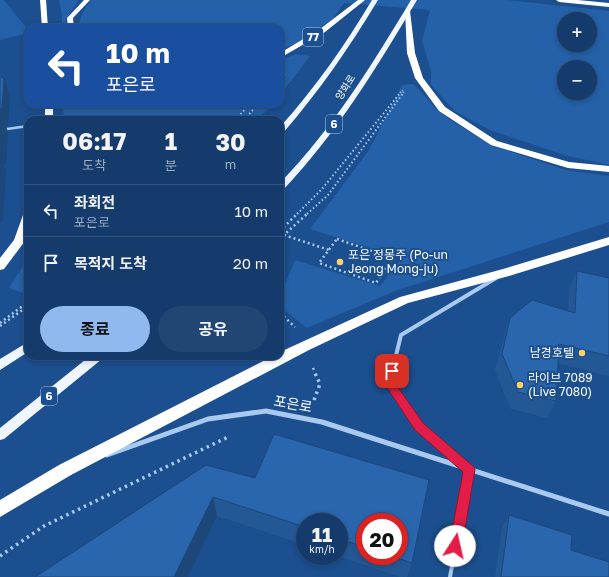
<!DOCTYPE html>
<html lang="ko">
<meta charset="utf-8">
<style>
:root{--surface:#143b6b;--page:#214673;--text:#f1f3f6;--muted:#9dadc1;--line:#33557e;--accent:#90b9f0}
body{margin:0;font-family:"Golos Text","Noto Sans KR",sans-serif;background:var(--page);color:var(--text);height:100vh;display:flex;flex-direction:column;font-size:15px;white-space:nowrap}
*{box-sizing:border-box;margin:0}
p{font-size:13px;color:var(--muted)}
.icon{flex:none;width:22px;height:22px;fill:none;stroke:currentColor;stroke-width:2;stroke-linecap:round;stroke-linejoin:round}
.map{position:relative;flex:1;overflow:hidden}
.side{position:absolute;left:24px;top:116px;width:260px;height:244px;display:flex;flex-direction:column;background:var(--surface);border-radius:12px;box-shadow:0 2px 6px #0003,0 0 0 1px var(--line)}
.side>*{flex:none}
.top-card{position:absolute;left:24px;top:24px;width:260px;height:84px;border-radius:12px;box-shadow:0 2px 6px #0003,0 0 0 1px var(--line);background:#1a4fa0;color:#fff;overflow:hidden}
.fabs{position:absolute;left:557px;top:12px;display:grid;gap:8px}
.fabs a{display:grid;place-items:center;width:40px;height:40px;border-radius:50%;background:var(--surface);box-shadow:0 2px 6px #0003,0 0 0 1px var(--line);font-size:20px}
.speed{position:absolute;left:296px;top:513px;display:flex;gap:8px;font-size:20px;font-weight:700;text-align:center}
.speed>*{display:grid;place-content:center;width:52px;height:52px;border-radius:50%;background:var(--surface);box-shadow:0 2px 6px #0003,0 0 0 1px var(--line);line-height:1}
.speed small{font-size:10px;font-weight:400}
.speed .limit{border:6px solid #d22;background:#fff;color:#111}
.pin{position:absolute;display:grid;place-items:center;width:34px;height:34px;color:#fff;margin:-17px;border-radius:8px;box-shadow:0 2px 6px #0006}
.me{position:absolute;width:44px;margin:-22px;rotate:10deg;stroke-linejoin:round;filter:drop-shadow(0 0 3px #0008)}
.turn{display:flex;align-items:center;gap:14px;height:84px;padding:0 16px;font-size:18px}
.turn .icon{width:52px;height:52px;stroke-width:2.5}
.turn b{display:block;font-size:28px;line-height:34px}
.eta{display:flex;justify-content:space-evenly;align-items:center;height:68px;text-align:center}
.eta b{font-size:24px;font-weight:700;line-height:28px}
.action{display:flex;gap:8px;margin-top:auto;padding:8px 16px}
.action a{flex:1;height:46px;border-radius:24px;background:var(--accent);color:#111;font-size:16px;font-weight:700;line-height:46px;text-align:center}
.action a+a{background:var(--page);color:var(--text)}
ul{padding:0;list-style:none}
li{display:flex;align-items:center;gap:12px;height:52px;padding:0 16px;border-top:1px solid var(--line)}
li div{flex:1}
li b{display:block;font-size:15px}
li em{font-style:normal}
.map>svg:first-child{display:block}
.green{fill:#2461a8;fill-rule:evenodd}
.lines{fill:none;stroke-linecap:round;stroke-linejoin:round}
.path-far3{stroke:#a9c9ee;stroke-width:1.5;stroke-dasharray:1 2;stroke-linecap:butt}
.path-far2{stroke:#a9c9ee;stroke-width:2;stroke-dasharray:1.5 2.5;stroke-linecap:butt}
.path-far1{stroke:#a9c9ee;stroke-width:2.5;stroke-dasharray:2 3;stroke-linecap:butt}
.path{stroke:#a9c9ee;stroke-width:3.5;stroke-dasharray:2.5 4;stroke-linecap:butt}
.lane-far1{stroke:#a9c9ee;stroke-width:2.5}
.lane{stroke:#a9c9ee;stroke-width:4}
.street-far1{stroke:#a9c9ee;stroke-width:4}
.street{stroke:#a9c9ee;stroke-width:5}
.primary{fill:#f0f6ff;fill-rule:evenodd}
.highway{fill:#fff;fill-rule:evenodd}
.wall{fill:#245895;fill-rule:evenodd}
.shaded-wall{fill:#1d4779}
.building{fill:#2a66ad;stroke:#1d4779}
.route{fill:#e11d48;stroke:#92132f}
.poi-dot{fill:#ffd166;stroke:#1b4f8f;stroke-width:1.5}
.labels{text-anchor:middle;stroke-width:4;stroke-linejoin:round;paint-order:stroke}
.far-street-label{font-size:10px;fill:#fff;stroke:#1b4f8f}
.shield{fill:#1b4f8f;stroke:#bbcadd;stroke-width:1}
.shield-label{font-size:11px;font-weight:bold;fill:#fff}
.poi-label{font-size:12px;fill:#fff;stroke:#1b4f8f;text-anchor:start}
.near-street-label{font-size:14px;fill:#fff;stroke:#1b4f8f}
</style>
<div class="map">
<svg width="609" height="577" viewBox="0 0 609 577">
<rect width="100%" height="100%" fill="#1b4f8f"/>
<path class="green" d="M0,0H4L28,30V33L0,40Z
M59,0H79L66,19V28H62V15Z
M91,0H508L609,11V165L564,155L492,131L456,112L431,85V71L422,41L430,10L344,3L332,20L298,42L280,51V28H80C78,18 85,8 91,0ZM564,19H590V45H564ZM564,67H590V93H564Z
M296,54L310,56L280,95V60Z
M414,84L436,109L449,119L491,145L565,170L609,176V222L395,291L307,328L280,307L283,289L295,260L380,286L402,258L310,229L369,150L402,85Z
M63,104H273L257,120H64Z
M28,258V289L23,293L9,288Z"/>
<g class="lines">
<path class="path-far3" d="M280,79L285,74
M400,93L403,90
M403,93L404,92"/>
<path class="path-far2" d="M235,120L250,104
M244,120L258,104
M297,214L322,189L401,92
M307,214L328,195L404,92"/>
<path class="path-far1" d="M280,231L298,213
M284,235L329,250
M337,239L392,258L376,283L319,263Z
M280,246L284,235L308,213
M280,313L295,327
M0,323L28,302
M0,326L28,306
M313,368L315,372"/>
<path class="path" d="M314,400L320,384L314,371
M0,556L44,526L228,437"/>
<path class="lane-far1" d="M0,130L28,126"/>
<path class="lane" d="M450,577L469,470"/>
<path class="street-far1" d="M392,372L401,335L496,278"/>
<path class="street" d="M392,371L389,383L419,426L468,469
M107,455L208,419L266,411L322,422L609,514"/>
<path class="primary" d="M372,0H378C349,48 320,90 283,133H280V127C316,87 345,45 372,0Z
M411,0H417C377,67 337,133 283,190H280V183C333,128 372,65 411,0Z
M28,342V352L0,370V359Z
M90,356H104L102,359L4,439L0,440V428Z"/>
<path class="highway" d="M40,0H46L48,28H42Z
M84,0H90L73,18L74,28H68L67,18Z
M358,0H365L325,32L280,58V53L320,29Z
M556,0H578L609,3V7L559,2Z
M405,10L410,11L415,53L423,78L445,107L497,141L569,162L609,166V172L568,168L491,145L439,111L415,78L407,53Z
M45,104H53V120H45Z
M28,212V231L25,241L4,269L0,270V258L14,240L23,215Z
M609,237V245L509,276L408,303L309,350L71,475L0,517V500L59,465L273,356H280V352L400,297L503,269Z"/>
</g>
<path class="wall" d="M577,271L609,278V376L558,363L556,401L547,418L511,409L495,371L504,336L510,318L568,311L569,289Z
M274,434L429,480L412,563L407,577H400L338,556H339V522H305V545L217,516L188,577H35L206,465L255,478ZM365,522H399V556H365Z
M509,515L571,550L609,577H495L502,527Z"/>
<path class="shaded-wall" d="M4,79L10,96L8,126H6L8,132L6,164H3L6,170L3,220L0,223V109Z
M213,497L217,516L188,577H174Z"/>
<path class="building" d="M0,76L4,79L2,108L0,109Z
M0,114H1L0,127Z
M577,271L609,278V356L559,344L556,401L518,392L502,354L510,318L532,300L575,313Z
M274,434L429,480L412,563L392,556H399V522H365V547L339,539V522H305V527L213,497L174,577H35L206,465L255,478Z
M509,515L572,535L571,550L609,562V577H501Z"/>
<path class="route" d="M392,367L396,368L398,371L395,383L423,423L474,467L475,470L462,546L460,551L455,553L451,551L449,546L463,472L415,430L386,386L384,383L389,368Z"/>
<g class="poi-dot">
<circle cx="340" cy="262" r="4"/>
<circle cx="582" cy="353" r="4"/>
<circle cx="520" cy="385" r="4"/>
</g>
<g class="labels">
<g class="far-street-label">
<text transform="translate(345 87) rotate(-58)" y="4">양화로</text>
</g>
<g class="shield">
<rect x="303" y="28" width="20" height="18" rx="3"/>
<rect x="326" y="115" width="16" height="18" rx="3"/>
<rect x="41" y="387" width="16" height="18" rx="3"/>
</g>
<g class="shield-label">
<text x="313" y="41">77</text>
<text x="334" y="128">6</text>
<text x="49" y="400">6</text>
</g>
<g class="poi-label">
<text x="348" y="259">포은 정몽주 (Po-un<tspan x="348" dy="14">Jeong Mong-ju)</tspan></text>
<text x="574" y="357" text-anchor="end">남경호텔</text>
<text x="528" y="382">라이브 7089<tspan x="528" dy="14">(Live 7080)</tspan></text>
</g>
<g class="near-street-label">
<text transform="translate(293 404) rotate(10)" y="5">포은로</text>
</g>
</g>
</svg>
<div class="fabs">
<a>+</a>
<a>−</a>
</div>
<div class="speed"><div>11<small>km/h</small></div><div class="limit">20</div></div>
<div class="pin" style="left:392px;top:371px;background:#d93025"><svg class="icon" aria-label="arrive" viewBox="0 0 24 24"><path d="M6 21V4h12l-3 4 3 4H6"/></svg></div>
<svg class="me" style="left:455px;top:546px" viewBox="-20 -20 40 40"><circle r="19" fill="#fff"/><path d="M0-13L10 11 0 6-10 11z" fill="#e11d48"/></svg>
<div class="top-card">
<div class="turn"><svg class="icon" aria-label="left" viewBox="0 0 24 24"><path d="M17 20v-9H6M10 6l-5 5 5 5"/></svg><div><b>10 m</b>포은로</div></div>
</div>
<section class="side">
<div class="eta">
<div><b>06:17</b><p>도착</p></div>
<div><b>1</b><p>분</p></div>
<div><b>30</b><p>m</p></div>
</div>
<ul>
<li><svg class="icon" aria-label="left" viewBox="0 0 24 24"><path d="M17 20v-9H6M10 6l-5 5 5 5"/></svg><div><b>좌회전</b><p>포은로</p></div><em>10 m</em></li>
<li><svg class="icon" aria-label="arrive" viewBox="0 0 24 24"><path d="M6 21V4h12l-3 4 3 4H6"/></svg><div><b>목적지 도착</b></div><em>20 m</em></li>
</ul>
<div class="action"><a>종료</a><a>공유</a></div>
</section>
</div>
